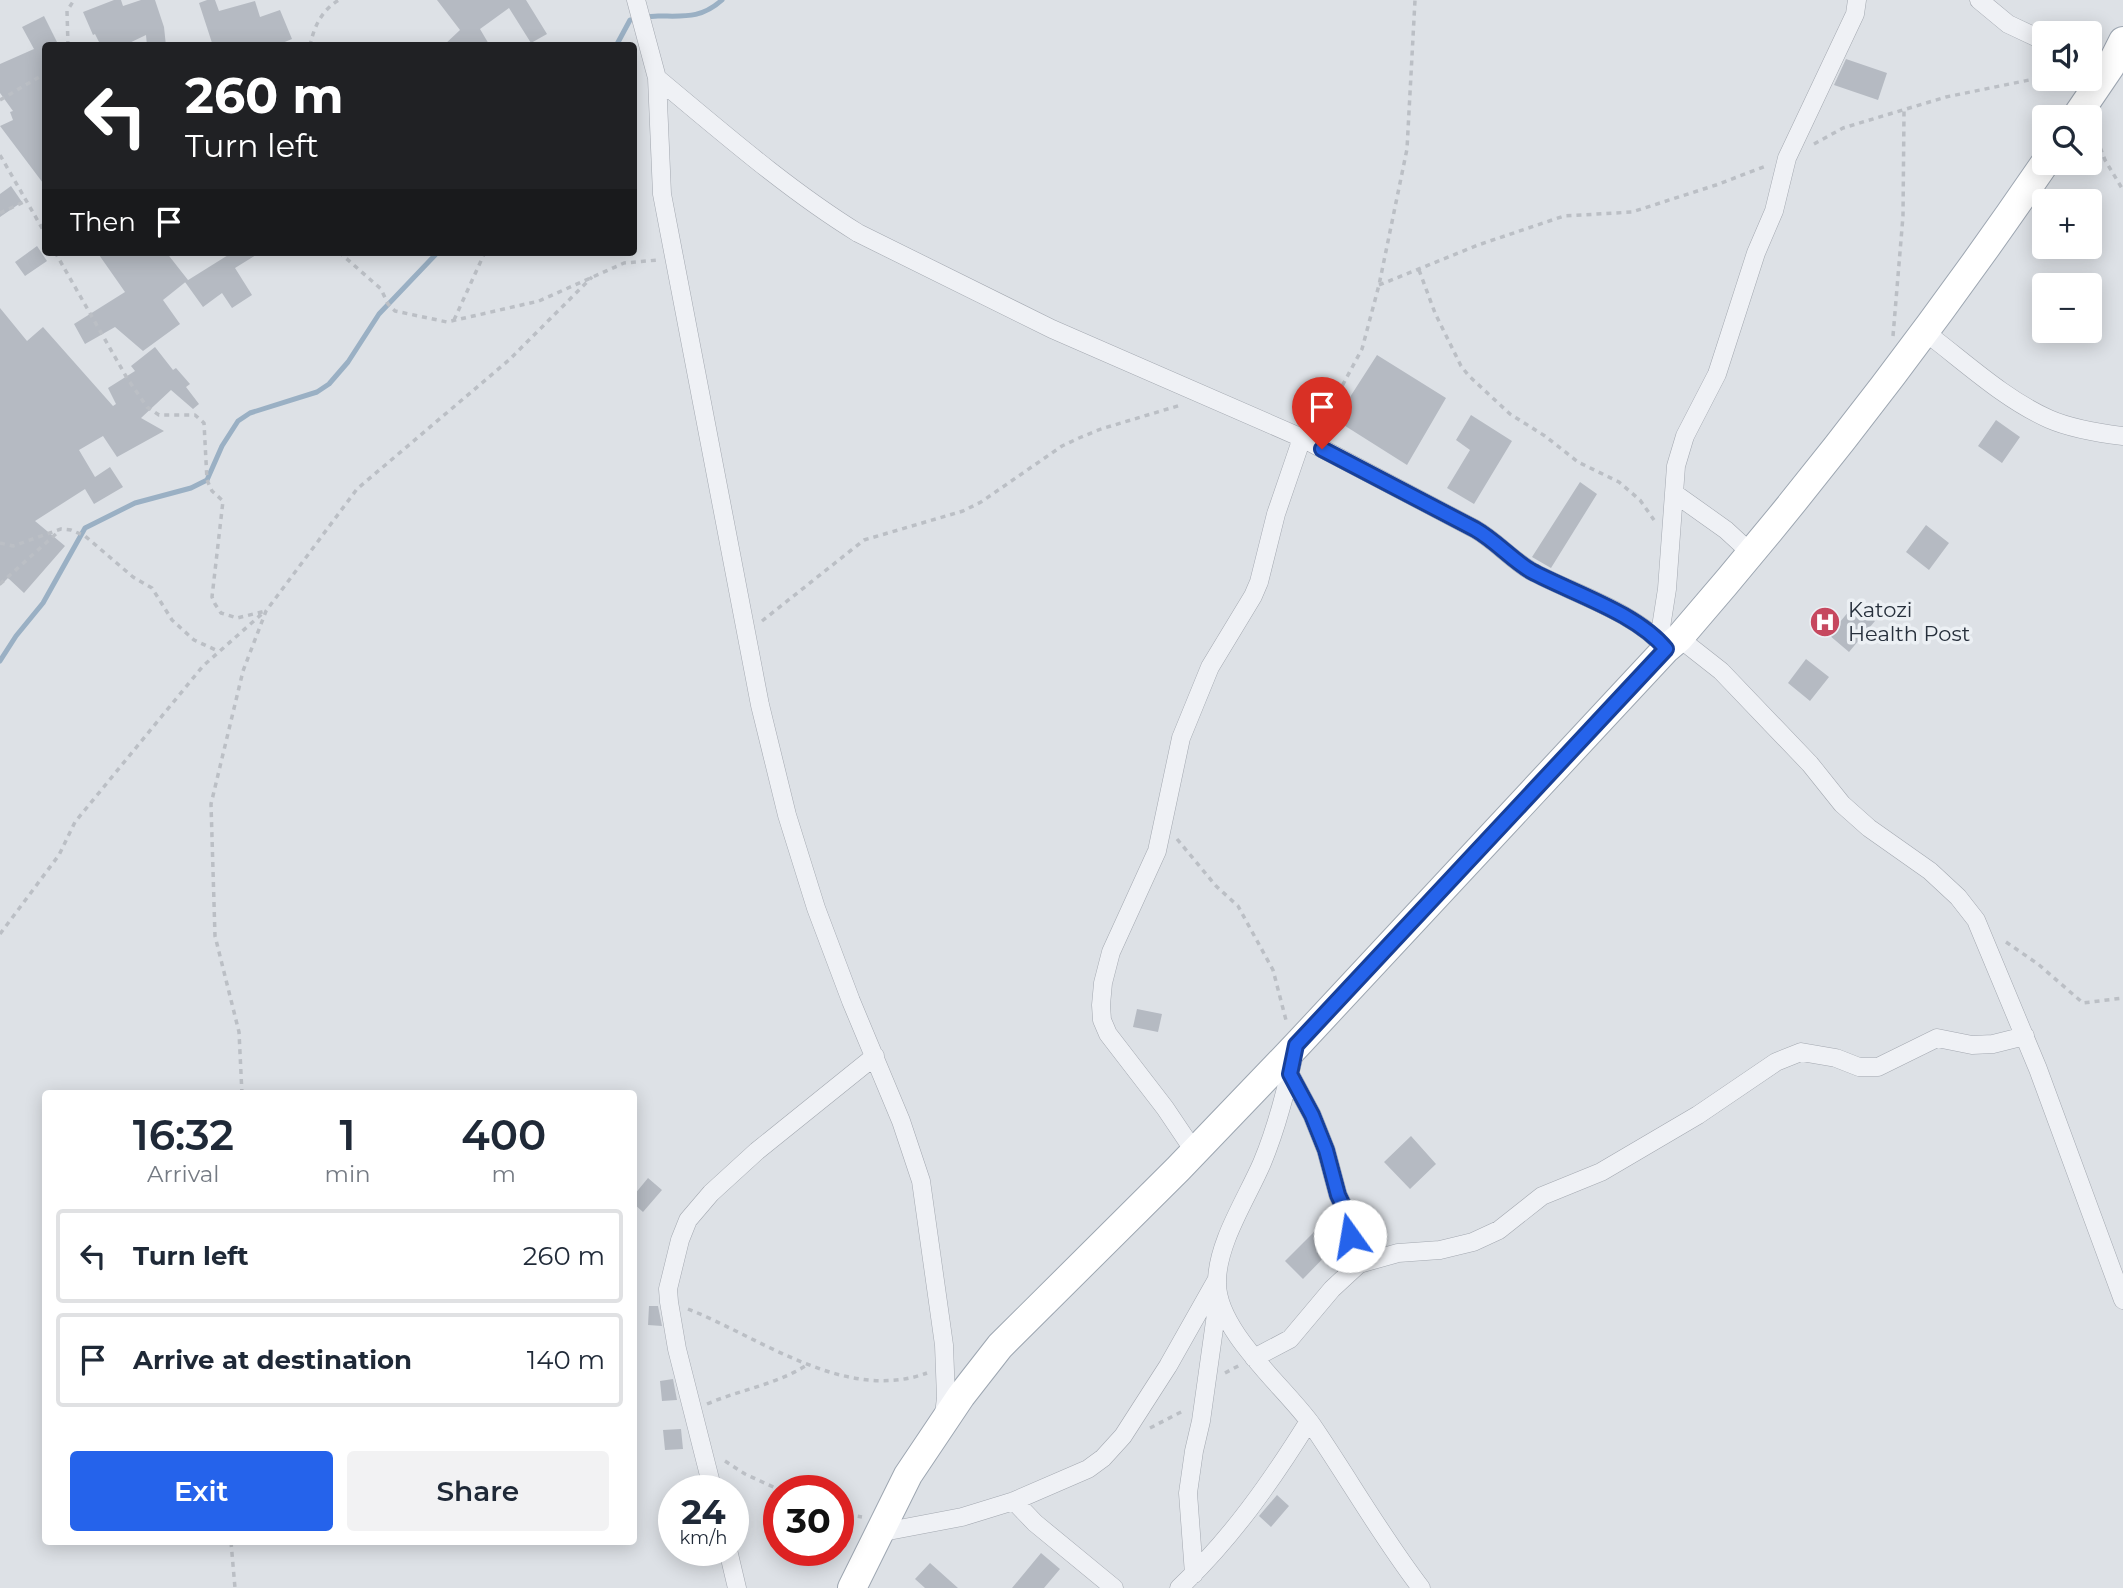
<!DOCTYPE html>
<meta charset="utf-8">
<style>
:root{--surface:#fff;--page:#f2f2f3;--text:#1f2937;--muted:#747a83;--line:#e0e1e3;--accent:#2563eb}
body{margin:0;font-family:Montserrat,sans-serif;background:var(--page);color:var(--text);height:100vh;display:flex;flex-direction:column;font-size:26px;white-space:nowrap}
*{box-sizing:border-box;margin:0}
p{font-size:23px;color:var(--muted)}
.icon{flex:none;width:38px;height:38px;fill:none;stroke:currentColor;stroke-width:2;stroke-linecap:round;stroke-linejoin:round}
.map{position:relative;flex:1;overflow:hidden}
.drawer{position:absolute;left:42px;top:1090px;width:595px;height:455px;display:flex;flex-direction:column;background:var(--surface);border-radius:7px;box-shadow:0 4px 18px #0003}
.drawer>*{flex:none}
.banner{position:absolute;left:42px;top:42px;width:595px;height:214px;border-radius:7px;box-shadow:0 4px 18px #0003;background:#202124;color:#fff;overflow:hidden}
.fabs{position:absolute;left:2032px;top:21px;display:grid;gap:14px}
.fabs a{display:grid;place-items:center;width:70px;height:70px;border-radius:7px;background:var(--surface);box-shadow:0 4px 18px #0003;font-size:35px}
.speed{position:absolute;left:658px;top:1475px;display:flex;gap:14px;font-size:35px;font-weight:700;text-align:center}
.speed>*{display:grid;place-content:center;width:91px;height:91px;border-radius:50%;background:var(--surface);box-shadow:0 4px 18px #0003;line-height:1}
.speed small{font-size:18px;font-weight:400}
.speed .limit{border:10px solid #d22;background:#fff;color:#111}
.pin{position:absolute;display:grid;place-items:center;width:60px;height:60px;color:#fff;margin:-72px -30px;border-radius:50% 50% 50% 0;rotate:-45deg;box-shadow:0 0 7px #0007}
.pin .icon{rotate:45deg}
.me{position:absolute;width:77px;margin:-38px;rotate:347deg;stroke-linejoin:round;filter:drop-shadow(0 0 5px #0008)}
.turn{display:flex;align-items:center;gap:24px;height:147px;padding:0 28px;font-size:32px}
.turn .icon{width:91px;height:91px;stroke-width:2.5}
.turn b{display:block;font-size:49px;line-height:60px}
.then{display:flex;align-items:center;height:66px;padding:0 28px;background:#0003;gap:14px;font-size:26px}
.eta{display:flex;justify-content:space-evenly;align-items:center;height:119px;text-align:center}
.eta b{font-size:42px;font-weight:600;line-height:49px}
.button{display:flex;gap:14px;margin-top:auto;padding:14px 28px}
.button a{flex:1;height:80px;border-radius:7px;background:var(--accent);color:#fff;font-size:28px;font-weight:600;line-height:80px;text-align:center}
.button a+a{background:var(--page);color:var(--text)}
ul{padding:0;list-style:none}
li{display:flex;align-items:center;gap:21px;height:94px;margin:0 14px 10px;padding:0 14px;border:4px solid var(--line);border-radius:7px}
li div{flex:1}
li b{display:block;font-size:26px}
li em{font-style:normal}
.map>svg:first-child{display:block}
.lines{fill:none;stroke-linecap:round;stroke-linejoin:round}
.stream{stroke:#9ab0c4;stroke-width:5}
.building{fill:#b5bac2}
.street-casing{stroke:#a3a8b0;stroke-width:19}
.primary-casing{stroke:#9da6b1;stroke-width:30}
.path{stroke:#bbbfc5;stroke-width:3.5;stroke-dasharray:5 5;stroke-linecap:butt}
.street{stroke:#eff1f5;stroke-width:18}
.primary{stroke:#fff;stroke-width:28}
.route-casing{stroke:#184099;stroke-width:18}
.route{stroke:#2563eb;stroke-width:12}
.labels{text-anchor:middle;stroke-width:7;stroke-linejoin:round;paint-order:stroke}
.poi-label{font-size:21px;fill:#27303c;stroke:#ecf0f4;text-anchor:start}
</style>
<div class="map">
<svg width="2123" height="1588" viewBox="0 0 2123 1588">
<rect width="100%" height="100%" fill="#dde1e6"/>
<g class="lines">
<path class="stream" d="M616,46L630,20C639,19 649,16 658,16C684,16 701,19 722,0
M0,661L16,636L43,603L85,528L135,503L191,488L207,480L222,446L238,421L250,413L317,392L329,384L348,362L379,314L438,252"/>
</g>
<path class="building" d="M114,0H121L123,6L141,0H155L164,27L166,46H147L146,35L123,46H101L95,34L93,35L83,12Z
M207,0H215L219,11L255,1L260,17L280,10L292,39L275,46H213L199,3Z
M437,0H526L547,34L531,43L509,8L480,29L490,46H443L460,30Z
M44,16L59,46H46V187L0,126L13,120L10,112L13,111L0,93V64L34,49L22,27Z
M1846,59L1887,73L1878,100L1834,85Z
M11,186L22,202L0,217V194Z
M37,246L47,261L25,276L15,262Z
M97,252H166L188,280L163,300L180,324L143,351L115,327L85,344L74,324L125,292Z
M233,252H261L235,268L252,295L232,308L222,293L203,307L185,282Z
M0,308L27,341L43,327L113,406L116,404L108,388L135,371L131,366L155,347L173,370L176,368L190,384L186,387L199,404L193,409L171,390L141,418L164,431L117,457L103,436L79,450L95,477L110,467L123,487L94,504L85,489L35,521L65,546L24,593L8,578L0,586Z
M1377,355L1446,398L1407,465L1331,417L1346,395L1350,397Z
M1471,415L1512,441L1474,504L1447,488L1470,450L1456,440Z
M1996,420L2020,437L2002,463L1978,446Z
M1580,482L1597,494L1551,568L1532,557Z
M1926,525L1949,543L1929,570L1906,552Z
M1855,604L1875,621L1849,652L1829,635Z
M1806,659L1829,677L1810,701L1788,683Z
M1137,1009L1162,1014L1158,1032L1133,1027Z
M1411,1136L1436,1164L1410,1189L1384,1162Z
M648,1178L662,1190L643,1212L634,1204V1195Z
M1319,1227L1337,1244L1303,1279L1285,1261Z
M649,1306H658L662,1326L648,1325Z
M673,1379L677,1400L662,1401L660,1381Z
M681,1429L683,1449L665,1450L663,1430Z
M1277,1495L1289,1506L1271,1527L1259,1516Z
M1041,1553L1060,1569L1044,1588H1012Z
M930,1563L958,1588H925L915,1579Z"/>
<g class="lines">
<g class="street-casing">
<path id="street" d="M636,0L657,78L662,194L760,705L787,815L816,908L851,1001L901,1121L921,1181L944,1345L946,1398L944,1414
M1979,0L2008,24L2044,41
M657,78C722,132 787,189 858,233L1052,329L1302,438L1475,529C1496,541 1511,559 1531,571C1572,593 1638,613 1666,649
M1925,332C1965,362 2004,399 2049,419C2072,429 2098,433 2123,436
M1674,493L1726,530L1752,554
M1679,638L1721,671L1810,764L1842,804L1869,828L1930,871L1958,897L1976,920L2038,1069L2123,1300
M1659,640L1667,589L1676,466L1685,436L1717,374L1756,253L1774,211L1787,158L1855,14L1857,0
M1295,1051C1286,1090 1277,1127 1262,1163C1247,1198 1217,1243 1217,1282C1216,1331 1285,1387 1312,1425C1349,1479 1381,1536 1421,1588
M1290,1074L1312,1115L1326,1150L1338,1195L1347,1214L1350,1236L1347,1273
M1194,1151L1165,1108L1108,1034L1102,1020L1101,1005L1103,983L1111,952L1157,851L1181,738L1210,667L1253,596L1259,582L1276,514L1302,438
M1254,1358L1290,1339L1332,1289L1359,1264L1398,1253L1440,1250L1473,1242L1499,1230L1542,1196L1601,1172L1698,1115L1776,1062L1801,1052L1836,1058L1859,1067H1878L1937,1038L1972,1045L1993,1044L2025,1036
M713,1491L677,1349L669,1302L668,1289L680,1240L688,1220L711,1193L757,1151L875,1056
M1014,1501L1035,1523L1114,1588
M878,1533L962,1517L1014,1501L1088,1469L1103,1458L1123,1436L1168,1366L1216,1281
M728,1550L737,1588
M1194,1574L1188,1493L1194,1451L1201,1421L1218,1300
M1179,1588C1231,1539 1271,1482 1309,1421"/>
</g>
<g class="primary-casing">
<path id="primary" d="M2076,117L2110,67L2123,41
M852,1588L908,1475L961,1396L1000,1346L1178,1169L1296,1046L1666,649L1679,638C1810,487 1932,328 2045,163"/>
</g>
<path class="path" d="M68,46L67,11L74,0
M310,46C314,26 322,10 339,0
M0,100L46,73
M2093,129L2105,160L2123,190
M1814,144L1843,128L1946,97L2044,77
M0,155L46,235
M0,213L26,201
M55,252L127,378L147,407L159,415H195L204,423L207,480L212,491L223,501L212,597L215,604L221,613L237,618L266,611
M339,252L381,289L388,304L395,311L447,322L539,301L624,263L658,260
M1419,270L1435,313L1461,366L1469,376L1510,414L1545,436L1578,462L1619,482L1640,500L1654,520
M1379,285L1478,245L1564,216L1632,212L1716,185L1766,166
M454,320L485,252
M1893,336L1903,216L1904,111
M1312,425L1341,388L1362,349L1379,285L1407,149L1415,0
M0,543L13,546L61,529L71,530L85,536L133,577L152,588L172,620L194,640L218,651
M0,584L58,532
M762,621L864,540L963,511L981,502L1062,446L1079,438L1101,429L1181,405
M1177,839L1216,886L1238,906L1273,970L1287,1024
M0,934L59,855L75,822L203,666L264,612
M2006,942L2038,964L2083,1003L2123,998
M242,1094L239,1032L215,936L211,804L243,671L266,611L357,489L509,360L592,277
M688,1309C761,1338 846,1403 927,1373
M1225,1373L1240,1365
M707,1404C742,1389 775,1385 807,1365
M1150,1428L1183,1411
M725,1461L745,1474L782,1491
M838,1513L862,1517
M231,1542L235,1588"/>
<use href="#street" class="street"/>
<use href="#primary" class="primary"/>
</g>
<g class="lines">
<g class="route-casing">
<path id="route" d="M1322,449L1475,529C1496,541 1511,559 1531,571C1572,593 1637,613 1666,649L1296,1045L1290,1074L1312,1115L1326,1150L1338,1195L1347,1214L1350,1236"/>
</g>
<use href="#route" class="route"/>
</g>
<defs>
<g id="hospital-disc" transform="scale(1.575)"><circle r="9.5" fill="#c6485f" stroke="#ecf0f4"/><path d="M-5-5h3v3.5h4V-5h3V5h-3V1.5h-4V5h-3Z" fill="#fff"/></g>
</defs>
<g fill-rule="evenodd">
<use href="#hospital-disc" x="1825" y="622"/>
</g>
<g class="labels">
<g class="poi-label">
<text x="1848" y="617">Katozi<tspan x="1848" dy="24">Health Post</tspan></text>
</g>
</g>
</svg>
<div class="fabs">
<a><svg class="icon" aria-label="sound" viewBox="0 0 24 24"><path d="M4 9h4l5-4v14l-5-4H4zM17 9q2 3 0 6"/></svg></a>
<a><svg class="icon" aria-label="search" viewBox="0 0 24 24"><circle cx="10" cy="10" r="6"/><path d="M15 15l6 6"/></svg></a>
<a>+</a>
<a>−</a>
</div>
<div class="speed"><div>24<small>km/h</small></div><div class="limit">30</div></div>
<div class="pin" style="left:1322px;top:449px;background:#d93025"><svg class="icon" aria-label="arrive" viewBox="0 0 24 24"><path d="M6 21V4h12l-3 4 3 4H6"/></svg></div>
<svg class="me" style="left:1350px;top:1236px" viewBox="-20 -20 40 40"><circle r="19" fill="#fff"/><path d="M0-13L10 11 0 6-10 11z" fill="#2563eb"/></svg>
<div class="banner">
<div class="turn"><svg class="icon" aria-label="left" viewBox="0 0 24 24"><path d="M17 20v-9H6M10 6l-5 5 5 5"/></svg><div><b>260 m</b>Turn left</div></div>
<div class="then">Then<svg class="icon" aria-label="arrive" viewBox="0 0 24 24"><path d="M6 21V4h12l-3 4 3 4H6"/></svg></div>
</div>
<section class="drawer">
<div class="eta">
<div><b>16:32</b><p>Arrival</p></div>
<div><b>1</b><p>min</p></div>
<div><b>400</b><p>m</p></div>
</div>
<ul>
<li><svg class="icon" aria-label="left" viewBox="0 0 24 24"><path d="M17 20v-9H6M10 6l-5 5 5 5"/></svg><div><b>Turn left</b></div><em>260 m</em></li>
<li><svg class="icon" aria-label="arrive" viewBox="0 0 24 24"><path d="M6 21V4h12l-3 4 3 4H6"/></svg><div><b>Arrive at destination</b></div><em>140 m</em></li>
</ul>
<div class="button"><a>Exit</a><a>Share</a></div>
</section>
</div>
